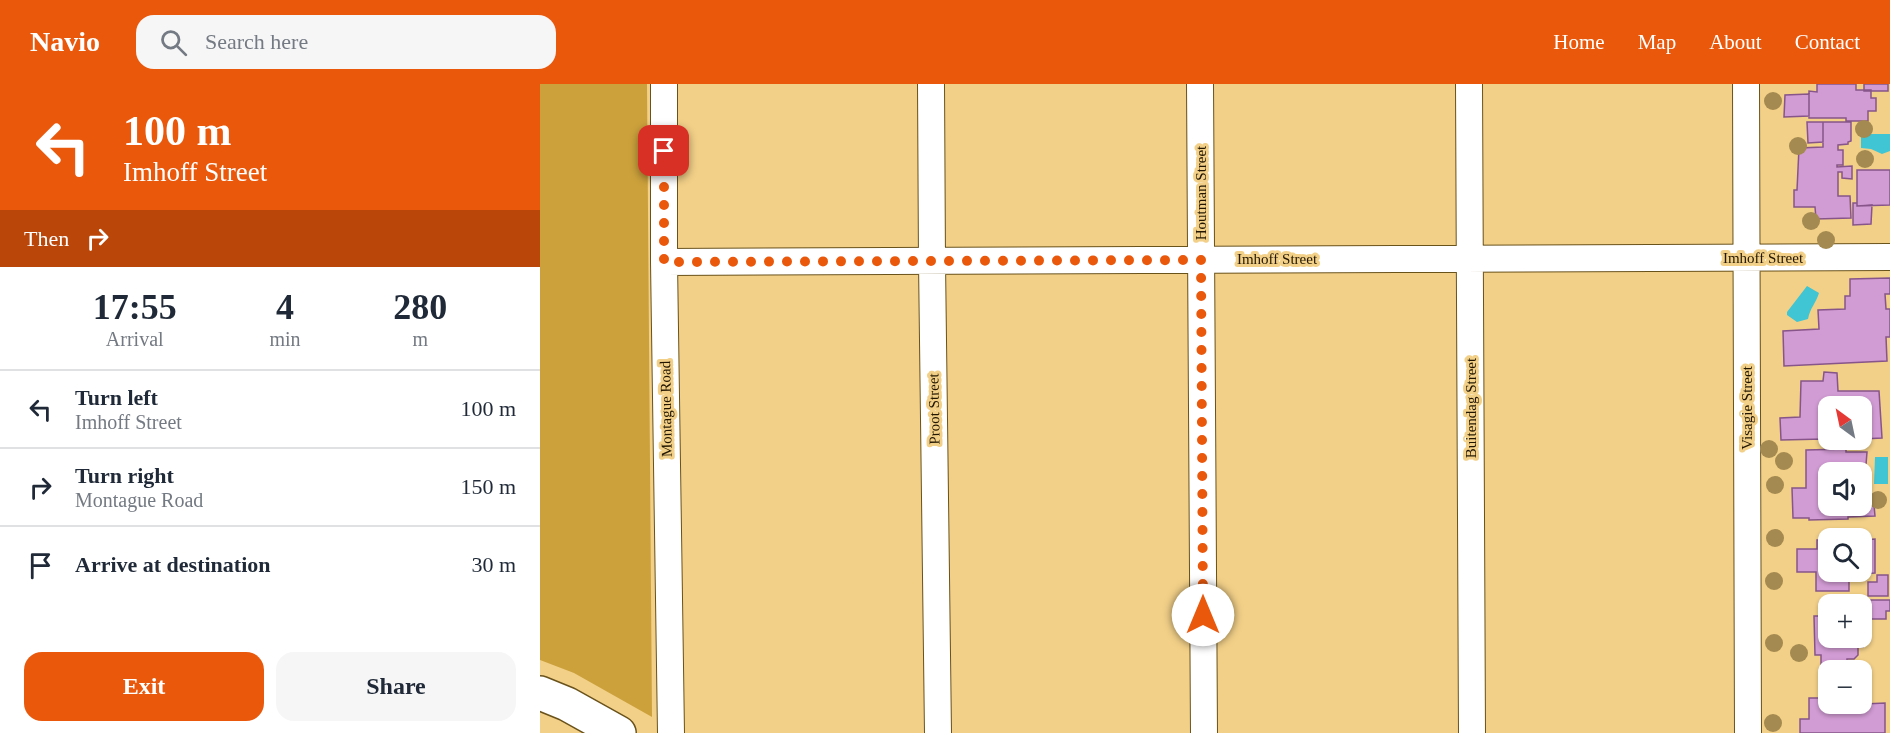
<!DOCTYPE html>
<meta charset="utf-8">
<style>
:root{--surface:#fff;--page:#f6f6f7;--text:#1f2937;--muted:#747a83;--line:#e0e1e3;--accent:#ea580c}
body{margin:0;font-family:"Times New Roman",serif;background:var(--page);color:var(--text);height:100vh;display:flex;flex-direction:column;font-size:22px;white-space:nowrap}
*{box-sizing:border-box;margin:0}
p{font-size:20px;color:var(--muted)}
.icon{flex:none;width:33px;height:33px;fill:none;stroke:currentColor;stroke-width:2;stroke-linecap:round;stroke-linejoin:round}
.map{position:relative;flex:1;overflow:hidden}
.sheet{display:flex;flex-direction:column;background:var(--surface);width:540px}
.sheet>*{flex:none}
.banner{background:#ea580c;color:#fff;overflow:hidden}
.needle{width:39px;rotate:327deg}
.tools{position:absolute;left:1278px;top:312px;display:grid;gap:12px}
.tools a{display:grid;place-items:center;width:54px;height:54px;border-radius:12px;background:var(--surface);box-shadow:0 2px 4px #0004;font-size:30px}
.pin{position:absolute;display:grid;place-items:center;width:51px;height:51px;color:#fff;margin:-26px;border-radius:12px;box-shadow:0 3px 9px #0006}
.me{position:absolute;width:66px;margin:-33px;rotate:0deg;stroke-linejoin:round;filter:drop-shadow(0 0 4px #0008)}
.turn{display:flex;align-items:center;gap:21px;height:126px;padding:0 24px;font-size:27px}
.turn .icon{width:78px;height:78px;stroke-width:2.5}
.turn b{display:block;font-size:42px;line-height:51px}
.then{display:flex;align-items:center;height:57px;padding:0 24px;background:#0003;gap:12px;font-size:22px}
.eta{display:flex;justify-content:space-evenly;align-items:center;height:102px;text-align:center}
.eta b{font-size:36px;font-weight:700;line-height:42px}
.button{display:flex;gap:12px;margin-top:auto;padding:12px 24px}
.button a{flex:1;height:69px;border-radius:18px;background:var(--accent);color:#fff;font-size:24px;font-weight:700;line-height:69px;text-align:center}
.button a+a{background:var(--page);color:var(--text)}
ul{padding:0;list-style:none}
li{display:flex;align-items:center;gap:18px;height:78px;padding:0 24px;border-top:2px solid var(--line)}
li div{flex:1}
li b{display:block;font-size:22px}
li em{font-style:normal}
header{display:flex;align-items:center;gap:36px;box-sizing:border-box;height:84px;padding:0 30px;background:var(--accent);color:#fff}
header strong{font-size:28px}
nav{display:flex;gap:33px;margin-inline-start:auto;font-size:21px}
.search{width:420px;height:54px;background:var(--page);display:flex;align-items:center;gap:15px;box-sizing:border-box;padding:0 21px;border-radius:18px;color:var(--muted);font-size:22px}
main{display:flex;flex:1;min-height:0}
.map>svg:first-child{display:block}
.green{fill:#cca13c}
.water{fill:#3fc5d3}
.building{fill:#d19bd3;stroke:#875589;stroke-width:1.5}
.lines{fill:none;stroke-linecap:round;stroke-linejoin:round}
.street-casing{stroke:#6a521b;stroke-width:28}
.secondary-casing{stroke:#6a521b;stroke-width:36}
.street{stroke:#fff;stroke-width:26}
.secondary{stroke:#fff;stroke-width:33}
.tree{fill:#a48a50}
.route{stroke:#ea580c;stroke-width:10;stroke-dasharray:0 18}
.labels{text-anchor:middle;stroke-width:6;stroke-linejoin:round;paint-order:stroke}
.street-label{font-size:15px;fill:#221600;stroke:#f2d088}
</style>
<header>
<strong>Navio</strong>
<div class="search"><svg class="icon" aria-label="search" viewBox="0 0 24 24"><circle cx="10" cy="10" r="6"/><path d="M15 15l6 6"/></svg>Search here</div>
<nav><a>Home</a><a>Map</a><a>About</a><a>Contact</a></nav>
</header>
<main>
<section class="sheet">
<div class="banner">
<div class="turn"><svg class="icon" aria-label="left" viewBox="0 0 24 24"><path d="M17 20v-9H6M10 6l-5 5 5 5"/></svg><div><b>100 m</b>Imhoff Street</div></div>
<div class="then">Then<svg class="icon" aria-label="right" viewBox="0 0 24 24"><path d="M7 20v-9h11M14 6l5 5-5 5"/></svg></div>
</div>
<div class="eta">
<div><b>17:55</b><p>Arrival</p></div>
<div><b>4</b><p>min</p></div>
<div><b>280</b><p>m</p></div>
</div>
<ul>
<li><svg class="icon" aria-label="left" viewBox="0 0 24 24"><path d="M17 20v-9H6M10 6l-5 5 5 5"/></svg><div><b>Turn left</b><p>Imhoff Street</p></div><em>100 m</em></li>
<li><svg class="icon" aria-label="right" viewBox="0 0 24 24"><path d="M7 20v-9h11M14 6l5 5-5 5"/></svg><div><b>Turn right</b><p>Montague Road</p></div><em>150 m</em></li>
<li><svg class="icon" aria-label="arrive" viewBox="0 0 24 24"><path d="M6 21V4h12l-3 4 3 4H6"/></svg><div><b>Arrive at destination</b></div><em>30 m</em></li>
</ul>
<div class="button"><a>Exit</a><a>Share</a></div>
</section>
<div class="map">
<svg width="1350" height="649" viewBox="0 0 1350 649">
<rect width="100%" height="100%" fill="#f2d088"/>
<path class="green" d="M0,0H107L112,633L34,589L0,576Z"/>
<path class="water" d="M1321,50H1350V67L1342,70L1331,65L1321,64Z
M1267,202L1279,209C1276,219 1270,224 1268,235L1257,238L1247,231V228Z
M1335,373H1348V400H1334Z"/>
<path class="building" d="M1277,0H1316V6H1331V14H1336V27H1328V37H1306V34H1269V7L1277,8Z
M1324,0H1348V7H1324Z
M1269,10V32L1244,33L1245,11Z
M1267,38H1283V58L1268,59Z
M1283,38H1311V57L1308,58V60L1298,61V66H1303V81H1297V83L1312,82V95L1302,94V88H1298V112H1310L1311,134L1276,135L1275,123H1254V106H1257L1259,64L1283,63Z
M1317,86H1350V121L1317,122Z
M1313,119H1317V122L1332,121L1331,140L1313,141Z
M1350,194V210H1345L1346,225H1350V253H1346L1347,277L1244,282L1243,247L1279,245L1278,226L1305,225V212H1310V195Z
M1284,288L1297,289L1298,307H1339L1342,354L1322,355V322H1288V356H1314V358L1284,360V355L1241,356L1240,334L1260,333L1261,297H1283Z
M1306,365V368H1327L1326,381L1308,382V388H1288V422L1334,421L1335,432L1308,433V435L1269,436V434H1253L1252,404H1266V366Z
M1335,455V489L1309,490V507H1276V488H1257V465H1277V456H1288V488H1322V456Z
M1337,491H1348V512H1328V498H1337Z
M1327,516H1350V527H1346V535H1325L1322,540V535H1327Z
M1274,532H1288V554L1322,553L1323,563H1318V571L1314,575H1307V584L1281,585V571H1275Z
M1269,614H1288V620H1303V626H1324V620L1345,619V649H1260V635H1269Z"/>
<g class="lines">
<g class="street-casing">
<path id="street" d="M124,0V178L131,649
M391,0L392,178L398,649
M660,0L664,649
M929,0L932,649
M1206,0L1208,649
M124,178L1350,173"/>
</g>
<g class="secondary-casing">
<path id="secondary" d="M0,609L27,620L79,649"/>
</g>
<use href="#street" class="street"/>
<use href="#secondary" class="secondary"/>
</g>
<g class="tree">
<circle cx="1233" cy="17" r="9"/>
<circle cx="1324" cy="45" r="9"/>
<circle cx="1258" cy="62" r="9"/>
<circle cx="1325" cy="75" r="9"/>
<circle cx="1271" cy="137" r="9"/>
<circle cx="1286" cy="156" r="9"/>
<circle cx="1229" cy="365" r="9"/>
<circle cx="1244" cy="377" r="9"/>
<circle cx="1235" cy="401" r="9"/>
<circle cx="1338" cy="416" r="9"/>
<circle cx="1235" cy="454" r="9"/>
<circle cx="1234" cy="497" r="9"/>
<circle cx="1234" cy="559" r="9"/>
<circle cx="1259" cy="569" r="9"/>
<circle cx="1233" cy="639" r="9"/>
</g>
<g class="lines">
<path class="route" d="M124,67V178L661,176L663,531"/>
</g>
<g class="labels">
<g class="street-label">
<text transform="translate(661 109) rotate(-90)" y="5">Houtman Street</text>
<text x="1223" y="179">Imhoff Street</text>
<text x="737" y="180">Imhoff Street</text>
<text transform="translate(931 324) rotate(-90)" y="5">Buitendag Street</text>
<text transform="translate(1207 324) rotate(-90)" y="5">Visagie Street</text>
<text transform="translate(126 325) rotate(-91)" y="5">Montague Road</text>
<text transform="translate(394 325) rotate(-91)" y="5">Proot Street</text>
</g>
</g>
</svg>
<div class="tools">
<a><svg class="needle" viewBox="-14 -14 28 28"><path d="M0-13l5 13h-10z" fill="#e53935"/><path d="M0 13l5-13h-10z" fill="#747a83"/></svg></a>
<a><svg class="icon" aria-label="sound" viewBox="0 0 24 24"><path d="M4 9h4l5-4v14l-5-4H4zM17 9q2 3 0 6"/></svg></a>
<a><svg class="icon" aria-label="search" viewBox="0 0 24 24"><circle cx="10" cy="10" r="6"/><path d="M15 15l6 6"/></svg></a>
<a>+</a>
<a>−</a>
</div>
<div class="pin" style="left:124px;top:67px;background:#d93025"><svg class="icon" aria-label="arrive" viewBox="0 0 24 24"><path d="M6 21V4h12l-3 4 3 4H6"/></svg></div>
<svg class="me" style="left:663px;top:531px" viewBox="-20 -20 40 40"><circle r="19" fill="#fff"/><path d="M0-13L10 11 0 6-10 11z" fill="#ea580c"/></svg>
</div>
</main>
